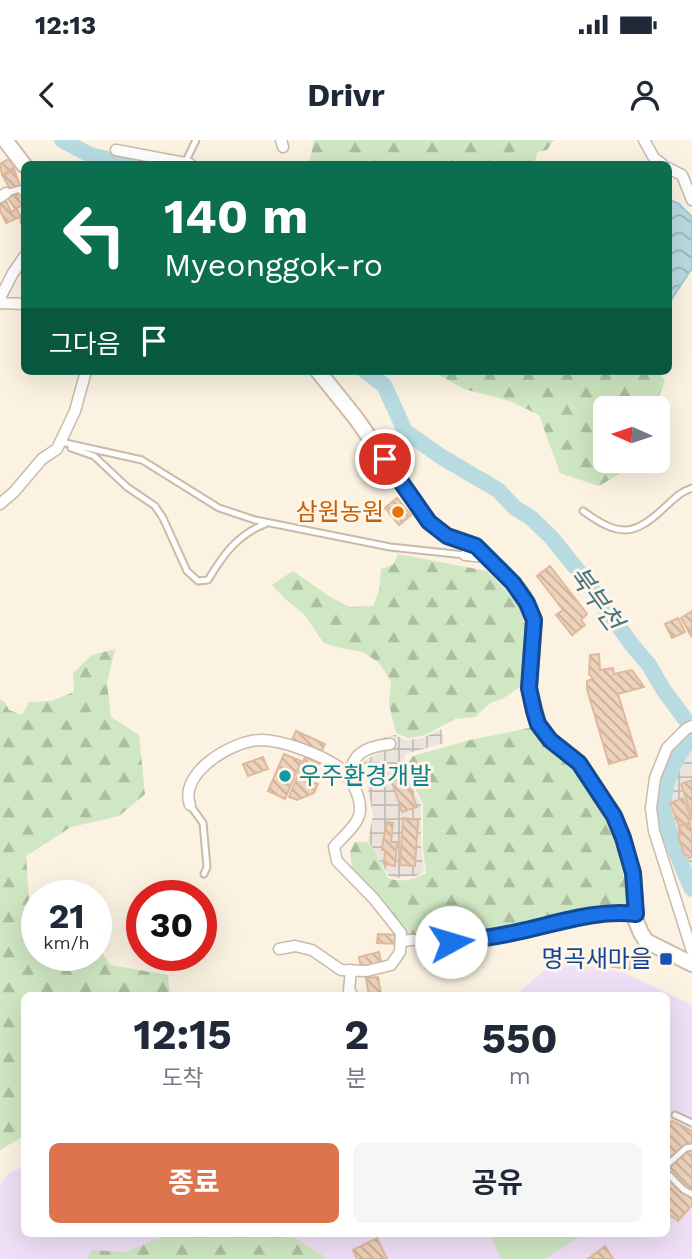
<!DOCTYPE html>
<html lang="ko">
<meta charset="utf-8">
<style>
:root{--surface:#fff;--page:#f6f6f7;--text:#1f2937;--muted:#747a83;--accent:#de744e}
body{margin:0;font-family:"Work Sans","Noto Sans KR",sans-serif;background:var(--page);color:var(--text);height:100vh;display:flex;flex-direction:column;font-size:26px;white-space:nowrap}
*{box-sizing:border-box;margin:0}
p{font-size:23px;color:var(--muted)}
.icon{flex:none;width:38px;height:38px;fill:none;stroke:currentColor;stroke-width:2;stroke-linecap:round;stroke-linejoin:round}
.map{position:relative;flex:1;overflow:hidden}
.drawer{position:absolute;left:21px;top:852px;width:649px;height:245px;display:flex;flex-direction:column;background:var(--surface);border-radius:10px;box-shadow:0 7px 28px #0002}
.drawer>*{flex:none}
.guide{position:absolute;left:21px;top:21px;width:651px;height:214px;border-radius:10px;box-shadow:0 7px 28px #0002;background:#0b6e4f;color:#fff;overflow:hidden}
.needle{width:46px;rotate:273deg}
.tools{position:absolute;left:593px;top:256px;display:grid;gap:14px}
.tools a{display:grid;place-items:center;width:77px;height:77px;border-radius:10px;background:var(--surface);box-shadow:0 7px 28px #0002;font-size:35px}
.speed{position:absolute;left:21px;top:740px;display:flex;gap:14px;font-size:35px;font-weight:700;text-align:center}
.speed>*{display:grid;place-content:center;width:91px;height:91px;border-radius:50%;background:var(--surface);box-shadow:0 7px 28px #0002;line-height:1}
.speed small{font-size:18px;font-weight:400}
.speed .limit{border:10px solid #d22;background:#fff;color:#111}
.pin{position:absolute;display:grid;place-items:center;width:60px;height:60px;color:#fff;margin:-30px;border:4px solid #fff;border-radius:50%;box-shadow:0 2px 7px #0007}
.me{position:absolute;width:77px;margin:-38px;rotate:84deg;stroke-linejoin:round;filter:drop-shadow(0 0 5px #0008)}
.turn{display:flex;align-items:center;gap:24px;height:147px;padding:0 28px;font-size:32px}
.turn .icon{width:91px;height:91px;stroke-width:2.5}
.turn b{display:block;font-size:49px;line-height:60px}
.then{display:flex;align-items:center;height:66px;padding:0 28px;background:#0003;gap:14px;font-size:26px}
.eta{display:flex;justify-content:space-evenly;align-items:center;height:119px;text-align:center}
.eta b{font-size:42px;font-weight:700;line-height:49px}
.action{display:flex;gap:14px;margin-top:auto;padding:14px 28px}
.action a{flex:1;height:80px;border-radius:10px;background:var(--accent);color:#fff;font-size:28px;font-weight:700;line-height:80px;text-align:center}
.action a+a{background:var(--page);color:var(--text)}
.status{display:flex;justify-content:space-between;align-items:center;height:49px;padding:0 35px;background:var(--surface);direction:ltr}
.status svg{height:19px;fill:currentColor}
header{display:flex;justify-content:space-between;align-items:center;height:91px;padding:0 28px;background:var(--surface);font-size:32px;font-weight:700}
.map>svg:first-child{display:block}
.industrial{fill:url(#industrial-grid)}
.education{fill:#efdff7}
.grass{fill:#cfe7c2}
.forest{fill:url(#forest-firs)}
.water{fill:url(#water-waves);stroke:#9fc9d4;stroke-width:2}
.lines{fill:none;stroke-linecap:round;stroke-linejoin:round}
.river{stroke:#b8dbe2;stroke-width:16}
.building{fill:url(#building-back-hatch);stroke:#e0b99d;stroke-width:2}
.service-casing{stroke:#cabaaa;stroke-width:9}
.minor-casing{stroke:#cabaaa;stroke-width:13}
.secondary-casing{stroke:#d0bcaa;stroke-width:18}
.service{stroke:#fff;stroke-width:5}
.minor{stroke:#fff;stroke-width:10}
.secondary{stroke:#fff;stroke-width:14}
.route-casing{stroke:#114b97;stroke-width:18}
.route{stroke:#1a73e8;stroke-width:12}
.food-dot{fill:#e8710a;stroke:#fef6e8;stroke-width:2.5}
.culture-dot{fill:#0f9aa8;stroke:#fef6e8;stroke-width:2.5}
.transit-dot{fill:#1a4fb4;stroke:#fef6e8;stroke-width:2.5}
.labels{text-anchor:middle;stroke-width:6;stroke-linejoin:round;paint-order:stroke}
.food-label{font-size:24px;fill:#c56008;stroke:#fef6e8;text-anchor:end}
.culture-label{font-size:24px;fill:#0d838f;stroke:#fef6e8;text-anchor:start}
.transit-label{font-size:24px;fill:#164399;stroke:#fef6e8;text-anchor:end}
.water-label{font-size:26px;font-style:italic;fill:#467683;stroke:#fef6e8}
</style>
<div class="status"><b>12:13</b><svg viewBox="0 0 49 12"><path d="M0 12V9h3v3zM5 12V6h3v6zM10 12V3h3v9zM15 12V0h3v12zM26 1h20v11H26zM47 4h2v5h-2z"/></svg></div>
<header><svg class="icon" aria-label="back" viewBox="0 0 24 24"><path d="M15 5l-7 7 7 7"/></svg>Drivr<svg class="icon" aria-label="person" viewBox="0 0 24 24"><circle cx="12" cy="8" r="4"/><path d="M4 21q1-7 8-7t8 7"/></svg></header>
<div class="map">
<svg width="692" height="1119" viewBox="0 0 692 1119">
<defs>
<pattern id="industrial-grid" width="8" height="8" patternUnits="userSpaceOnUse" patternTransform="scale(1.75)"><rect width="8" height="8" fill="#eae4dd"/><path d="M0 4h8M4 0v8" fill="none" stroke="#c2bcb5"/></pattern>
<pattern id="forest-firs" width="22" height="20" patternUnits="userSpaceOnUse" patternTransform="scale(1.75)"><rect width="22" height="20" fill="#cfe7c2"/><path d="M5 1l3.5 6h-7zM16 11l3.5 6h-7z" fill="#acbea0"/></pattern>
<pattern id="water-waves" width="16" height="10" patternUnits="userSpaceOnUse" patternTransform="scale(1.75)"><rect width="16" height="10" fill="#b8dbe2"/><path d="M0 5q4-4 8 0t8 0" fill="none" stroke="#9ab5b9"/></pattern>
<pattern id="building-back-hatch" width="6" height="6" patternUnits="userSpaceOnUse" patternTransform="scale(1.75)"><rect width="6" height="6" fill="#eed2bb"/><path d="M-1 5l2 2M0 0l6 6M5-1l2 2" fill="none" stroke="#c5ad9a"/></pattern>
</defs>
<rect width="100%" height="100%" fill="#fbf2e2"/>
<path class="industrial" d="M441,589L444,603L405,614L402,627L421,665V706L424,732L416,736L395,738L389,736L368,701L373,675L363,621L379,613L378,602L382,598L395,595L406,600L423,598Z
M692,598V743L671,688L667,671L677,624Z"/>
<path class="education" d="M557,820L622,832L692,865V1119H0V1045L8,1034L24,1026V1094H667V856H514Z"/>
<path class="grass" d="M490,1094H576L579,1097L544,1119H501Z"/>
<path class="forest" d="M314,0H554L547,10L537,12L535,24H309Z
M442,231H658L665,241L654,268H606V320H634L631,327L599,346L560,333L539,275L510,261L464,249L439,235Z
M398,414L487,431L520,465L525,487L521,546L502,559L490,563L475,577L455,579L423,596L408,598L396,593L389,564L391,541L379,523L363,512L336,507L324,503L304,474L285,459L272,445L293,431L330,457L350,467L373,466L379,451L381,429L393,425Z
M115,509L107,543L111,577L139,595L145,654L119,676L71,687L26,716L29,759L37,763V816H96V803L110,825L168,835L170,856H24V996L0,1010V560L4,561L9,570L22,575L29,562L51,561L74,552L73,533L92,515Z
M534,587C547,599 561,611 573,624C608,663 618,713 630,762L620,769L590,770L555,776L471,796L409,795L392,772L352,727L350,712L355,702H366L372,706L388,738C401,743 414,740 426,733L423,707V664L405,628L413,616L470,600Z
M171,1094H288L321,1114L326,1119H87L92,1110L125,1112Z"/>
<path class="water" d="M670,60L678,63L692,77V128L669,163L668,61Z"/>
<g class="lines">
<path class="river" d="M62,0L90,15L128,24
M365,231L384,245L405,291L440,316L498,350L515,368L530,377L551,397L584,438L632,505L649,525L663,549L688,583L691,596
M692,595C676,615 662,644 664,671C666,689 684,732 692,749"/>
</g>
<path class="building" d="M14,16L19,24L2,35L0,24Z
M14,29L20,46L11,51L3,36Z
M15,52L22,65L15,69L7,57Z
M6,61L11,72L17,69L20,77L6,83L0,70V63Z
M397,358L411,375L399,385L385,368Z
M550,426L587,474L581,480L585,485L572,495L556,475L563,470L537,436Z
M692,471V496H691L681,478Z
M678,478L685,492L672,498L665,484Z
M599,514L600,530L613,528L614,534L632,530L644,547L618,554L637,616L609,624L587,549V541L593,539L589,534L590,515Z
M296,591L325,604L320,615L291,602Z
M284,614L301,621L285,659L268,651Z
M263,617L268,629L248,636L243,624Z
M305,617L319,623L311,642L318,644L314,653L297,660L289,657Z
M405,636L417,667L402,672L392,642Z
M692,640V675L681,644Z
M683,658L691,678L688,679L690,683L679,686L670,663Z
M403,678L418,680L415,726L400,725Z
M387,682L393,683L391,702H397L395,726L384,724L385,710H382L383,701Z
M689,683L692,692V717L689,718L688,715L685,716L678,696L681,695L679,686Z
M378,794L398,795V804L377,803Z
M595,810L610,812L608,822L594,820Z
M379,812L381,822L361,827L359,817Z
M614,813L638,816L636,830L612,827Z
M378,837L381,855L369,856L366,838Z
M672,981L692,991V1065L678,1081L667,1073V988Z
M377,1098L387,1119H357L353,1110Z
M605,1106L613,1119H588Z"/>
<g class="lines">
<g class="service-casing">
<path id="service" d="M185,23L196,0
M6,53L20,49L24,55
M24,76V81
M61,302L142,320L219,368L255,380L390,407L465,415
M71,308L94,316L127,347L155,366L163,378L187,431L198,441L208,440C223,415 237,395 265,384
M583,371C618,396 633,398 665,367C674,359 680,352 692,348
M190,665L203,683L207,727L204,734
M675,975L692,983
M667,1025L686,1008L692,1007
M667,1033L684,1050L692,1054"/>
</g>
<g class="minor-casing">
<path id="minor" d="M281,0L283,7
M644,0L654,18L662,24
M116,10L190,24
M668,28L682,35L692,60
M0,57L6,53
M0,158L13,133L24,117
M0,163L24,164
M0,364L14,352L42,319L57,309L75,271L86,231
M465,415L487,417
M692,586L686,589L667,608L655,638L651,668L654,691L692,811
M348,638C353,613 364,607 390,604
M190,665C178,633 233,600 261,600C282,600 319,614 337,626C348,633 360,654 360,668C361,683 343,696 334,707L337,721L374,759L401,793L400,812L391,825L367,831L341,830L312,810L295,806L279,809
M401,802C417,797 432,802 449,802C460,802 471,801 482,799C531,792 586,768 636,774
M351,830L349,850L353,856"/>
</g>
<g class="secondary-casing">
<path id="secondary" d="M5,0L24,25
M318,231L355,277L429,382L447,396L476,406L513,443L523,456L534,480L529,548L538,584L550,600L579,623L614,676L623,698L633,733L636,781L641,793L646,801L692,824"/>
</g>
<use href="#service" class="service"/>
<use href="#minor" class="minor"/>
<use href="#secondary" class="secondary"/>
</g>
<g class="lines">
<g class="route-casing">
<path id="route" d="M385,319L429,382L447,396L476,406L513,443L527,463L534,480L529,548L534,571L538,584L550,600L579,623L614,676L623,698L633,733L636,774C597,769 555,784 517,792C495,797 473,800 451,802"/>
</g>
<use href="#route" class="route"/>
</g>
<circle class="food-dot" cx="398" cy="372" r="7"/>
<circle class="culture-dot" cx="285" cy="636" r="7"/>
<rect class="transit-dot" x="659" y="812" width="14" height="14" rx="3.5"/>
<g class="labels">
<g class="food-label">
<text x="384" y="380">삼원농원</text>
</g>
<g class="culture-label">
<text x="299" y="644">우주환경개발</text>
</g>
<g class="transit-label">
<text x="652" y="827">명곡새마을</text>
</g>
<g class="water-label">
<text transform="translate(596 458) rotate(54)" y="9">북부천</text>
</g>
</g>
</svg>
<div class="tools">
<a><svg class="needle" viewBox="-14 -14 28 28"><path d="M0-13l5 13h-10z" fill="#e53935"/><path d="M0 13l5-13h-10z" fill="#747a83"/></svg></a>
</div>
<div class="speed"><div>21<small>km/h</small></div><div class="limit">30</div></div>
<div class="pin" style="left:385px;top:319px;background:#d93025"><svg class="icon" aria-label="arrive" viewBox="0 0 24 24"><path d="M6 21V4h12l-3 4 3 4H6"/></svg></div>
<svg class="me" style="left:451px;top:802px" viewBox="-20 -20 40 40"><circle r="19" fill="#fff"/><path d="M0-13L10 11 0 6-10 11z" fill="#1a73e8"/></svg>
<div class="guide">
<div class="turn"><svg class="icon" aria-label="left" viewBox="0 0 24 24"><path d="M17 20v-9H6M10 6l-5 5 5 5"/></svg><div><b>140 m</b>Myeonggok-ro</div></div>
<div class="then">그다음<svg class="icon" aria-label="arrive" viewBox="0 0 24 24"><path d="M6 21V4h12l-3 4 3 4H6"/></svg></div>
</div>
<section class="drawer">
<div class="eta">
<div><b>12:15</b><p>도착</p></div>
<div><b>2</b><p>분</p></div>
<div><b>550</b><p>m</p></div>
</div>
<div class="action"><a>종료</a><a>공유</a></div>
</section>
</div>
